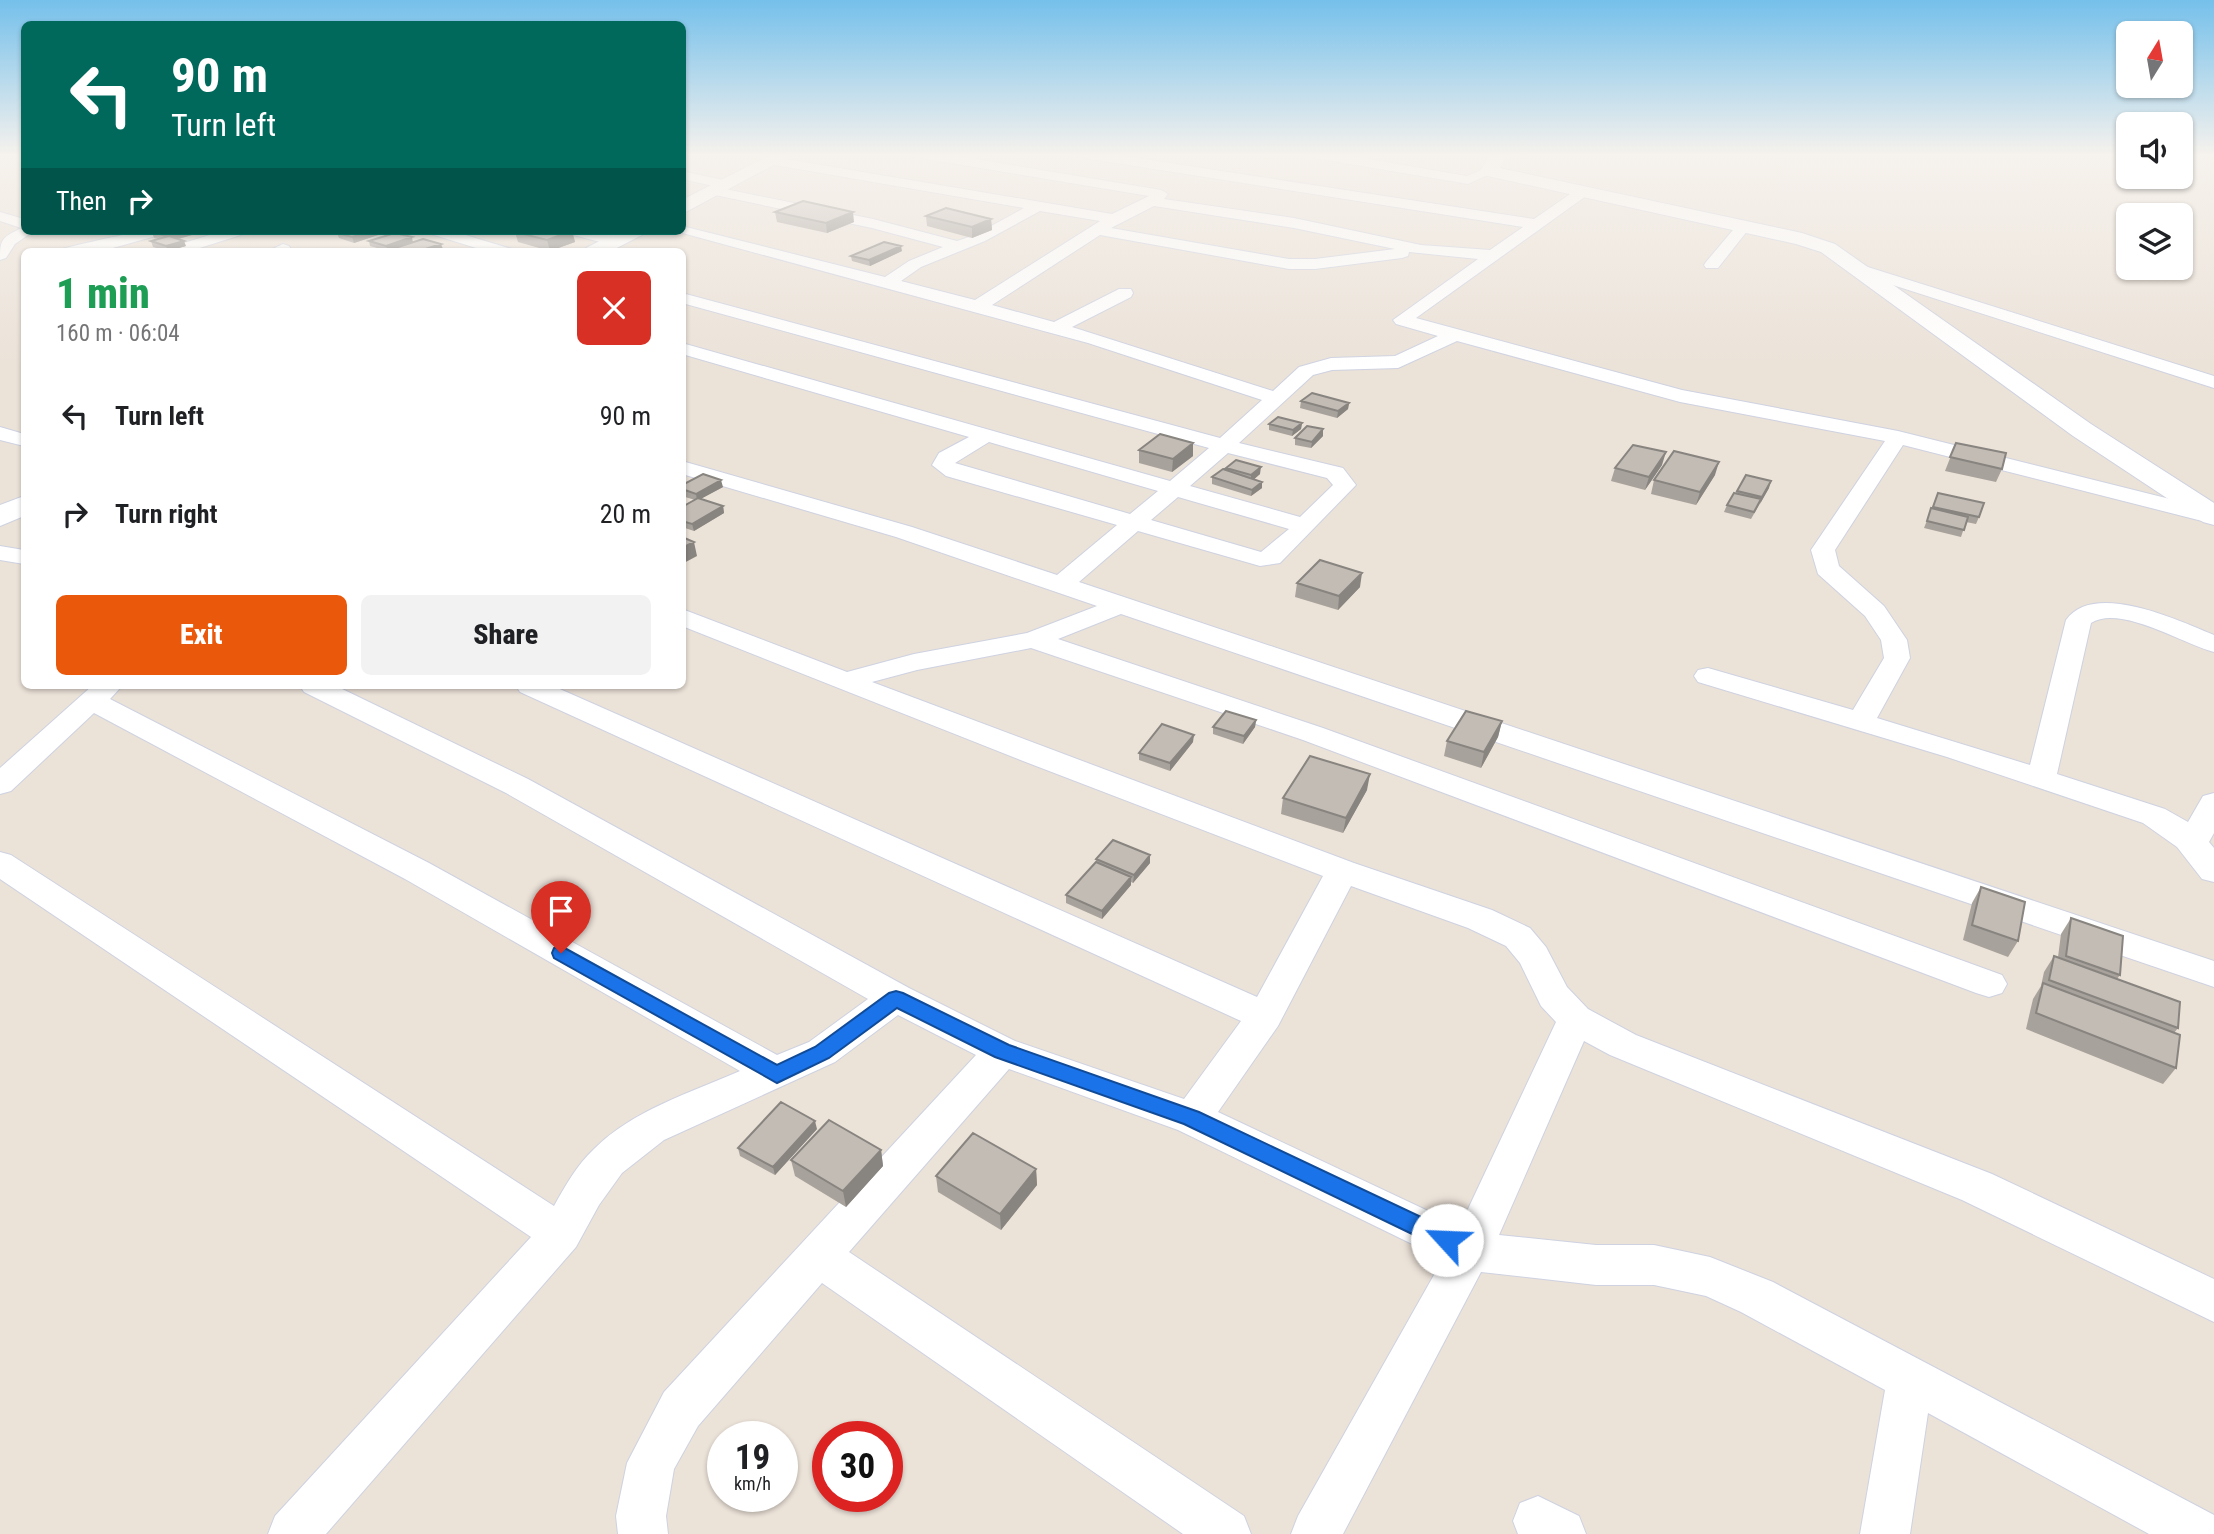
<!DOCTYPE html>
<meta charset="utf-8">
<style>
:root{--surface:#fff;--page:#f2f2f2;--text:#202124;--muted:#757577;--accent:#ea580c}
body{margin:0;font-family:"Roboto Condensed",sans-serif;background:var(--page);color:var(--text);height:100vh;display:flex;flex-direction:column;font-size:26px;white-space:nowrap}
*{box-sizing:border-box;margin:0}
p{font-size:23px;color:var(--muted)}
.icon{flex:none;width:38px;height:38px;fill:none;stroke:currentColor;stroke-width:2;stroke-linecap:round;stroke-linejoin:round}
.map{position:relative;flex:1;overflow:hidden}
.details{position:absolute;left:21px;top:248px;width:665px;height:441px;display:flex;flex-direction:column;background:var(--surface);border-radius:10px;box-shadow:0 2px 5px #0004}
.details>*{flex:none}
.banner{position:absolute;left:21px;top:21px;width:665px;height:214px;border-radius:10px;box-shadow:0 2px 5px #0004;background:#00695c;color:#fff;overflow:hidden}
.needle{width:46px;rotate:11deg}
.buttons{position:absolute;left:2116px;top:21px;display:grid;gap:14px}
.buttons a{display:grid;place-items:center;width:77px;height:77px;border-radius:10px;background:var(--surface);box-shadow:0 2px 5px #0004;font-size:35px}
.speed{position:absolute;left:707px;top:1421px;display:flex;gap:14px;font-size:35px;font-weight:700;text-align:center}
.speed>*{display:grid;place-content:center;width:91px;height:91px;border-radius:50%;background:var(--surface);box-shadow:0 2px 5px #0004;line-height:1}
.speed small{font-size:18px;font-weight:400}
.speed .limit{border:10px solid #d22;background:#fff;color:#111}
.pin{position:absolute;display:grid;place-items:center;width:60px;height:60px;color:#fff;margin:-72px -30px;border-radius:50% 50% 50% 0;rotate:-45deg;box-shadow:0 0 7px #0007}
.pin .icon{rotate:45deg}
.me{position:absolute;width:77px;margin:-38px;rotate:295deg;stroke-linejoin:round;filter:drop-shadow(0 0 5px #0008)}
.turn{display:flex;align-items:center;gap:24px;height:147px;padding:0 35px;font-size:32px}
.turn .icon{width:91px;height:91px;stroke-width:2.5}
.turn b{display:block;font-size:49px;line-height:60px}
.then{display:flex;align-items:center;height:66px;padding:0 35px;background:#0003;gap:14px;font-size:26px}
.round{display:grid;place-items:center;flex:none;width:74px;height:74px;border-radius:10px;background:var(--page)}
.overview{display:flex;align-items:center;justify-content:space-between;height:119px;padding:0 35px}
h1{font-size:42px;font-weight:800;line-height:52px;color:#1e9e55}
.primary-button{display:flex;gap:14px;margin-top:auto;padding:14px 35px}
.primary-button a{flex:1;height:80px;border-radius:10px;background:var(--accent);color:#fff;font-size:28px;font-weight:800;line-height:80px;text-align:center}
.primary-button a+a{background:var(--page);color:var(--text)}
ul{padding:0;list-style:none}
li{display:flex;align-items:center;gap:21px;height:98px;padding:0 35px}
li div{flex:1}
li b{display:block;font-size:26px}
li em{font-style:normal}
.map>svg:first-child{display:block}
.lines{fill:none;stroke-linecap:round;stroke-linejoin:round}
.street-casing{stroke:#ced2e1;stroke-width:2}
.secondary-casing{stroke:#ced2e1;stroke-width:2}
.street{fill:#fff;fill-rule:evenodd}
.secondary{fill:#fff;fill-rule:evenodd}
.wall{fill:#a8a29c}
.shaded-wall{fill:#88847f}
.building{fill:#c3bcb5;stroke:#88847f;stroke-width:2}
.route{fill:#1a73e8;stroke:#114b97;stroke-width:2}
</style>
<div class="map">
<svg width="2214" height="1534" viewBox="0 0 2214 1534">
<rect width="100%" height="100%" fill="#ebe2d8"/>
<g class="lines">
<g class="street-casing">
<path id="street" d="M908,153H940L1161,190L1168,194L1164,199L1294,218L1421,245L1490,250L1523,227L1077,157L1071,153H1105L1534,219L1576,190H1586V196L1416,318L1682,390L1898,431L2214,510V524L1903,445L1835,550L1839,566L1884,606L1907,640L1910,658L1877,718L2030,765L2066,620C2094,580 2180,621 2214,635V652C2183,644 2120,604 2091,623L2057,774L2165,809L2188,822L2203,796L2214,793V833L2209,842L2214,848V882L2202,879L2177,847L2143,823L1947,757L1698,682L1694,676L1698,670L1708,668L1853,710L1884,658L1881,640L1865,616L1818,574L1811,550L1885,441L1680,402L1457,341L1398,368L1332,370L1313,375L1239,443L1343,468L1356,485L1280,563L1260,566L1138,531L1079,582L2214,961V987L1121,614L1058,639L1323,728L2002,975L2007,984L2002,993L1989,997L1976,993L1303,740L1031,648L917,670L872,682L1354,863L1492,910L1530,928L1546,947L1567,987L1588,1009L1636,1035L1992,1174L2214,1279V1322L1962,1200L1610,1055L1584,1041L1499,1235L1596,1245H1654L1710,1257L1773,1282L2214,1515V1534H2149L1928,1413L1910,1534H1860L1885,1390L1741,1312L1706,1296L1654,1285H1596L1481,1272L1343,1534H1291L1298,1516L1443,1259L1178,1130L1009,1069L849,1252L1244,1516L1251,1534H1183L822,1283L698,1426L674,1469L666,1516L668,1534H618L616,1516L627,1463L664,1392L976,1055L898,1015L835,1062L664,1140L622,1173L599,1205L576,1247L326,1534H268L275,1516L531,1237L0,879V852L11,855L554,1206C565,1186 577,1165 594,1149C633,1110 690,1093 740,1071L405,879L94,713L11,791L0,794V768L92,686H122L110,699L429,863L777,1055L809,1042L868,999L506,793L304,692L300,686H336L528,779L909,988L1015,1041L1184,1099L1241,1021L520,692L516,686H553L1257,997L1323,876L1023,761L682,626V609L847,672L914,654L1027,633L1097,606L896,537L682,474V461L912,527L1057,575L1117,525L946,476L932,465L939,453L969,437L682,354V343L1170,481L1209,448L682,303V293L1220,438L1262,400L1088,343L675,231H682V226L885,277L909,261L943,247L872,228L715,195L708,191L715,187L873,219L957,241L975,235L1024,208L769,164V158L774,157L1112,214L1149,196L914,157ZM1154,206L1294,228L1395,249L1315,259H1289L1111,228ZM1040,211L1100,221L975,300L901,281L921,267L985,241ZM1100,235L1289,269H1315L1402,258L1408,256L1409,252L1478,259L1393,320L1396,324L1438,336L1395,356L1331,358L1299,367L1273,391L1072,327L1131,297L1133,293L1131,289H1119L1054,322L992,305ZM989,442L1158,491L1130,514L955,463ZM1228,453L1327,478L1333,485L1300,517L1190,486ZM1178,497L1289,529L1261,552L1151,520ZM1351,886L1468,928L1506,946L1520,963L1541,1006L1556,1022L1460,1226L1218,1112L1278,1026Z
M1302,153H1334L1467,176L1489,167L1496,171L1468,184L1308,157Z
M682,171L732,182L734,185L727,189L682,179Z
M0,212L24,219V231H34L15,244L6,258L0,260C0,238 2,238 21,228L0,221Z
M1743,222L1748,224L1751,227L1748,230L1718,268H1706L1704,265L1706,262L1738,224Z
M140,231H166L163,234L102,251L55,252C61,247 126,235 140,231Z
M223,231H247L244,234L187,252H162L164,249Z
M428,231H452L512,249L514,252H489L431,234Z
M567,231H594L621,238L623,241L615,246L570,234Z
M283,244L289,246L291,249L289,252H266Z
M1855,263L2214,376V388L1849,271L1847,268Z
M0,427L24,434V446L0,440Z
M0,546L24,550V564L0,560Z
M1538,1496L1579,1516L1586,1534H1518L1513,1521L1520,1503Z"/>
</g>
<g class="secondary-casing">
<path id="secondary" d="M774,153H796L682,214V200Z
M1491,153H1508L1500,168L1802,233L1835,244L2091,424L2214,503V525L2203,522L2073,436L1821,252L1796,244L1483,175L1480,171Z
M619,231H645L642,235L609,252H583L586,248Z
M24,496V516L0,526V505Z"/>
</g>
<use href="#street" class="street"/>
<use href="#secondary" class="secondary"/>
</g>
<path class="wall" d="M775,212L854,222L827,233L777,222Z
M926,216L991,219L992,230L972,238L927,226Z
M157,231H190L192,235L177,239L186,246L168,251L153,247L151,241L159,239L154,238L152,232Z
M384,231H418L404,235L413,242L443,249L434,252H396L395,249L388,251L370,246L369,241L390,234L385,233Z
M572,231L575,242L550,251L518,242L515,232Z
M337,233L381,234L354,243L339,238Z
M902,251L870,266L852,261L851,256Z
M1301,401L1349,403L1348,409L1337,418L1300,408Z
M1302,423L1301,429L1292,436L1269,430V424Z
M1323,429V436L1311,448L1295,445V438Z
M1193,443V456L1172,472L1139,463V450Z
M1956,443L2002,469L1996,482L1945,471Z
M1662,465L1645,490L1611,481L1615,468Z
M1226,468L1260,474L1254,479L1262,488L1251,496L1212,484V477L1226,470Z
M1715,475L1696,505L1651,494L1654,480Z
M682,485L723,487L700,499L723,506L724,513L694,531L682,527V507L695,500L682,496Z
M1769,488L1751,519L1724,512L1727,505L1737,491Z
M1938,493L1979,517L1976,524L1966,522L1961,537L1924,528Z
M1297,583L1360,587L1338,610L1295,597Z
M1256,720L1255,727L1243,744L1213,734V727Z
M1502,721L1498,737L1481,768L1444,756L1447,741Z
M1193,742L1170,771L1139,760V753Z
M1367,790L1343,833L1281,814L1283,798Z
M1096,859L1150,863L1133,883L1131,882V885L1102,919L1066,903V895L1096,862Z
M1981,887L2018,941L2008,957L1963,940L1972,903Z
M2071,918L2120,975L2117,979L2178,1028L2174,1033L2176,1068L2163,1084L2026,1029L2033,999L2041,986L2044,972L2054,956L2058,957L2061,934Z
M817,1129L775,1175L740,1156L738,1148Z
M881,1150L883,1166L846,1207L795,1176L791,1160Z
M1036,1169L1037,1185L1001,1230L938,1192L936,1176Z"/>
<path class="shaded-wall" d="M853,212L854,222L827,233L826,223Z
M991,219L992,230L972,238V227Z
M184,231H190L192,235L168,242L166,236Z
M372,231H380L381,234L354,243L352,237Z
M399,231H418L399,237L397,232Z
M572,231L575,242L550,251L547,240Z
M412,237L413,243L388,251L386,246Z
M184,241L186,246L168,251L166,246Z
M441,244L443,249L434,252H416Z
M901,246L902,251L870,266L869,260Z
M1349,403L1348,409L1337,418L1338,411Z
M1302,423L1301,429L1292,436L1293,430Z
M1323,429V436L1311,448L1312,442Z
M1193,443V456L1172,472L1173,459Z
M1666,452L1662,465L1645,490L1649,477Z
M1719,462L1715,475L1696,505L1700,492Z
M1261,467L1260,474L1251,482V475Z
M721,480L723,487L697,501L696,494Z
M1771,481L1769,488L1760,504L1762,497Z
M1262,482V488L1251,496L1252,490Z
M723,506L724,513L694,531L692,524Z
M694,542L697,556L682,564V548Z
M1362,573L1360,587L1338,610L1339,596Z
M1256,720L1255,727L1243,744L1244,736Z
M1502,721L1498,737L1481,768L1484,752Z
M1194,735L1193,742L1170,771V763Z
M1370,774L1367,790L1343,833L1346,818Z
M1150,855V863L1133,883L1134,875Z
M1131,877V885L1102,919V911Z
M815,1121L817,1129L775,1175L773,1167Z
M881,1150L883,1166L846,1207L843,1191Z
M1036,1169L1037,1185L1001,1230L1000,1214Z"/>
<path class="building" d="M803,201L853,212L826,223L775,212Z
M946,208L991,219L972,227L926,216Z
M157,231H184L166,236L152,232Z
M343,231H372L352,237L337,233Z
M517,231H572L547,240L515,232Z
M395,233L412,237L386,246L369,241Z
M169,236L184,241L166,246L151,241Z
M423,239L441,244L416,252H409L395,248Z
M884,242L901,246L869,260L851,256Z
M1312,393L1349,403L1338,411L1301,401Z
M1278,417L1302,423L1293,430L1269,424Z
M1307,426L1323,429L1312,442L1295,438Z
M1160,434L1193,443L1173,459L1139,450Z
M1956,443L2006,453L2002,469L1950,457Z
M1633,445L1666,452L1649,477L1615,468Z
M1674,451L1719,462L1700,492L1654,480Z
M1236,460L1261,467L1251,475L1226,468Z
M1223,469L1262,482L1252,490L1212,477Z
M703,474L721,480L696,494L682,489V485Z
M1746,475L1771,481L1762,497L1737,491Z
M1734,493L1761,499L1754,512L1727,505Z
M1938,493L1984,503L1979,517L1933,507Z
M698,498L723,506L692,524L682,521V507Z
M1931,508L1968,517L1964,530L1927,521Z
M682,537L694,542L682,548Z
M1320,560L1362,573L1339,596L1297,583Z
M1226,711L1256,720L1244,736L1213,727Z
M1466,711L1502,721L1484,752L1447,741Z
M1162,724L1194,735L1170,763L1139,753Z
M1310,756L1370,774L1346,818L1283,798Z
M1113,840L1150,855L1134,875L1096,859Z
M1096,862L1131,877L1102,911L1066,895Z
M1981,887L2025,902L2018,941L1972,925Z
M2071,918L2123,936L2120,975L2066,956Z
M2054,956L2180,1002L2178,1028L2049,980Z
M2043,983L2180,1035L2176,1068L2036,1013Z
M781,1102L815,1121L773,1167L738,1148Z
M829,1120L881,1150L843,1191L791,1160Z
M973,1133L1036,1169L1000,1214L936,1176Z"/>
<linearGradient id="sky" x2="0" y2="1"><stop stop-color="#75c0eb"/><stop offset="0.42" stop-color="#f6f2ed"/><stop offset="1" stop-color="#f6f2ed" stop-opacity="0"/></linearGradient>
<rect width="2214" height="368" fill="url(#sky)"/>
<path class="route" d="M561,946L777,1065L815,1047L889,993L896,991L903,993L1009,1045L1199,1112L1455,1233L1458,1240L1455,1247L1447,1250L1439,1247L1184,1124L995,1057L897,1008L829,1058L777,1083L554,958L552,953L554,948Z"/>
</svg>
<div class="buttons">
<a><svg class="needle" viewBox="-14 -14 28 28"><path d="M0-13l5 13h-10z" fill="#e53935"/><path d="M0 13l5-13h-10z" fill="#757577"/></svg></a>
<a><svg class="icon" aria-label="sound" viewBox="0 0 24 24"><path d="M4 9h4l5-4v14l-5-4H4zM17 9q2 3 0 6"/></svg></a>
<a><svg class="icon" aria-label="layers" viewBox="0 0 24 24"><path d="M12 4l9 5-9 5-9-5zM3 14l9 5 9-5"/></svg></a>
</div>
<div class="speed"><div>19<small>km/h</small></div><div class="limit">30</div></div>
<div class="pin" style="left:561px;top:953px;background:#d93025"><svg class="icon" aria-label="arrive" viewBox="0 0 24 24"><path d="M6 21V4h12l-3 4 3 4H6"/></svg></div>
<svg class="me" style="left:1447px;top:1240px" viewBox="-20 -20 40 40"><circle r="19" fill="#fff"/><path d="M0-13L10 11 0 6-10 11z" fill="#1a73e8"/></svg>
<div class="banner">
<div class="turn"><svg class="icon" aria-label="left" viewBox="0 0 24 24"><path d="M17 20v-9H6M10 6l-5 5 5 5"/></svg><div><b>90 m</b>Turn left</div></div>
<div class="then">Then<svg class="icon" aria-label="right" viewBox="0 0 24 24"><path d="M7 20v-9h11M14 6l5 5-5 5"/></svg></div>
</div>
<section class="details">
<div class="overview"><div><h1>1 min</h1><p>160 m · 06:04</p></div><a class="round" style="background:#d93025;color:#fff"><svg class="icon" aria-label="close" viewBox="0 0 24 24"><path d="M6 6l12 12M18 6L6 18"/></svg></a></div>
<ul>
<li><svg class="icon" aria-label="left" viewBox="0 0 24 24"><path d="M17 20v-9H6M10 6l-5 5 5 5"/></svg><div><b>Turn left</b></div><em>90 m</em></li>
<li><svg class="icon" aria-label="right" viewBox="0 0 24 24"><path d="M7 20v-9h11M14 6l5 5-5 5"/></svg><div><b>Turn right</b></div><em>20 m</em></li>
</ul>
<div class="primary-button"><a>Exit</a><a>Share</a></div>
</section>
</div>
